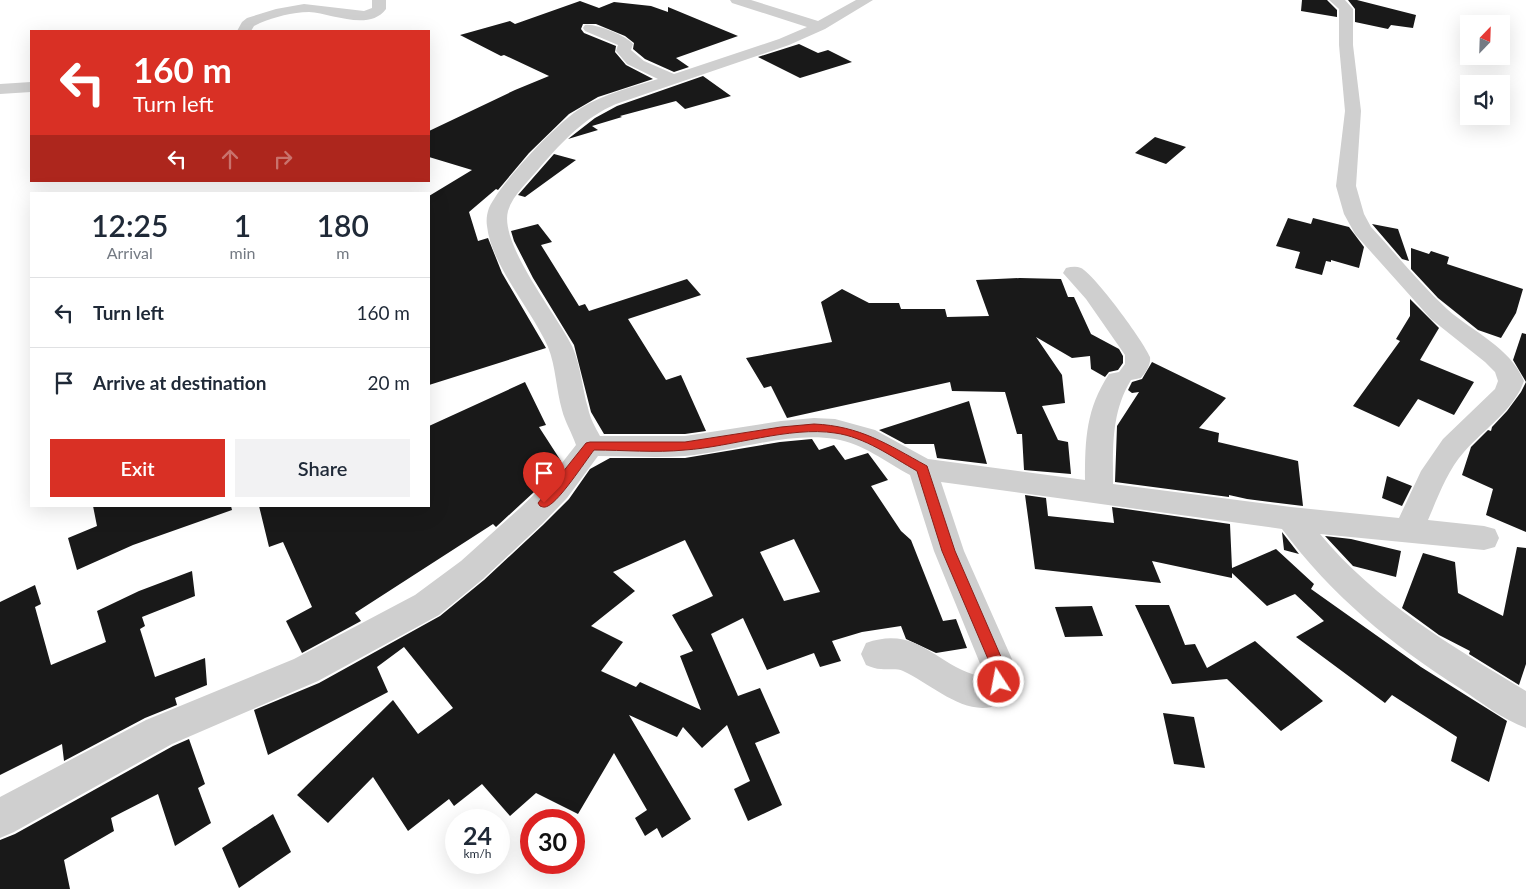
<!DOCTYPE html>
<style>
:root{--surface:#fff;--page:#f2f2f3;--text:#1f2937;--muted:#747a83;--line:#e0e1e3;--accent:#d93025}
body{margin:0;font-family:Lato,sans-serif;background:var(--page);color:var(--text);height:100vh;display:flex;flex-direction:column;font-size:19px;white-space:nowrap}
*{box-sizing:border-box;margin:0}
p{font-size:16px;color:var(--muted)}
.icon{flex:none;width:28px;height:28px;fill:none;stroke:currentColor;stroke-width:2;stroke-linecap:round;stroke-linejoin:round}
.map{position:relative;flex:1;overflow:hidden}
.side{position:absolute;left:30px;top:192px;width:400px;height:315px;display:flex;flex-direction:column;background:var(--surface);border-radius:0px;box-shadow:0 5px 20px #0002}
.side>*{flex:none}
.banner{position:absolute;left:30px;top:30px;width:400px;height:152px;border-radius:0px;box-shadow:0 5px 20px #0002;background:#d93025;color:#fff;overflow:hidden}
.needle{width:32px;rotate:23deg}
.fabs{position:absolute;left:1460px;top:15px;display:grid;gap:10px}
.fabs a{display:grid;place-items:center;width:50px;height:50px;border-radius:0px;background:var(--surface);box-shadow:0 5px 20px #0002;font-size:25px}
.speed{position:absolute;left:445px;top:809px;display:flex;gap:10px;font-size:25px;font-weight:700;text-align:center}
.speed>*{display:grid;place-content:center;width:65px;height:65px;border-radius:50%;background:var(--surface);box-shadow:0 5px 20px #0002;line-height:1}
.speed small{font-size:12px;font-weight:400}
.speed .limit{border:8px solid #d22;background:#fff;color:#111}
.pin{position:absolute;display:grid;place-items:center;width:42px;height:42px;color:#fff;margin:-51px -21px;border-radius:50% 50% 50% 0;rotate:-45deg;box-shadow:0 0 5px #0007}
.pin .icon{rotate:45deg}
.me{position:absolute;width:55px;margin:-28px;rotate:349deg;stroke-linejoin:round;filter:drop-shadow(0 0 4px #0008)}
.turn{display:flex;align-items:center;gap:18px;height:105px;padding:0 20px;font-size:22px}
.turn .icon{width:65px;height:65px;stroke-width:2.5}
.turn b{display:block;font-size:35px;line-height:42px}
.lanes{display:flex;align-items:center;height:48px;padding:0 20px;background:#0003;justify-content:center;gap:25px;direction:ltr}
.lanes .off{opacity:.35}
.eta{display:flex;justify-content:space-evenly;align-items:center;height:85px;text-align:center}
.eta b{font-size:30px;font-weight:600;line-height:35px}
.button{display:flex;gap:10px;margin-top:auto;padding:10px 20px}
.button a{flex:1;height:58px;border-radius:0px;background:var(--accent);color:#fff;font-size:20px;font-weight:600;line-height:58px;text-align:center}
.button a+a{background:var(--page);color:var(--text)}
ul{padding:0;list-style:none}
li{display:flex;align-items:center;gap:15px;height:70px;padding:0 20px;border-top:1px solid var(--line)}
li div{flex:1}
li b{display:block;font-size:19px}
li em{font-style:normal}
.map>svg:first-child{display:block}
.building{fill:#191919;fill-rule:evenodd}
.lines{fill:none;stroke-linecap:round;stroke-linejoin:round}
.minor{fill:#cfcfcf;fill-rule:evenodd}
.route{fill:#d93025;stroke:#8d1f18}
</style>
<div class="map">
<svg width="1526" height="889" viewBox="0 0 1526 889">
<rect width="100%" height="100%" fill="#fff"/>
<path class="building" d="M1302,0H1327L1337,10V17L1301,11Z
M1348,0H1357L1416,15L1413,28L1391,25L1388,29L1355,22V9Z
M580,1L599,8L614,2L651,6L668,12V7L738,36L676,58L689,67L674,72L645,59L633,49L634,43L625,36L596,24H583L581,29L584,33L616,46L615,52L626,65L653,79L598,97L569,114L529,153L498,190L496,189L469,212L478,241L488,238L502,273L546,348L429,385V196L472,170L429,157V131L515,90L549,76L504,55L501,56L460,35L510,21L515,24Z
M799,44L818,53L828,50L852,62L800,78L758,57Z
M703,76L731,96L685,109L676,101L620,116L622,117L592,126L598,130L568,139L595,118L617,106Z
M1155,137L1186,147L1166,164L1135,153Z
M554,154L576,160L525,197L518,195Z
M1288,218L1311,224L1313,218L1349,227L1364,247L1359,268L1331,260V262L1326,261L1322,275L1295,268L1300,252L1276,246Z
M538,224L552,242L541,245L579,306L585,304L589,311L687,279L701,295L628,319L666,380L681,375L706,431L685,434H604L591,412L574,345L533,278L514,241L511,231Z
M1372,224L1398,229L1409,261L1402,259Z
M1411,248L1429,254L1431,251L1449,257L1447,264L1523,289L1516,313L1501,338L1478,330L1438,298L1411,269Z
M1020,278L1061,279L1068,297H1074L1091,334L1119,349L1123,356V363L1118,370L1109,372L1105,377L1091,369L1090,356L1072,358L1036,337L1062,375L1065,403L1042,406L1058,440L1068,442L1071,474L1024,470L1022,434H1017L1005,392L952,391L950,382L787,418L771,386L764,388L746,358L832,342L821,302L842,289L869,303H899L901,309H945L947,317L989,316L976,280Z
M1410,299L1439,328L1420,360L1474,382L1454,415L1418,399L1399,427L1353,406L1400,341L1396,339L1410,316Z
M1522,333L1526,334V532L1486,515L1493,489L1462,475L1471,447L1488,430L1491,431L1492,427L1507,411L1521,392L1526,382L1513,360Z
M1152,362L1226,398L1199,428L1219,433L1218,442L1298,461L1303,506L1247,499L1229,495V497L1115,482L1117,426L1139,392L1132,393L1128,390L1132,382L1142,379Z
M525,382L546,425L539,427L561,461L546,481L496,527L493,524L355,613L361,621L302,653L286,621L312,607L283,542L269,547L259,506H429V426Z
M969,401L987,464L937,458L934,444H905L879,430Z
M812,439L819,450L834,445L845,460L868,453L888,480L871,486L901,531L911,540L943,621L956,619L967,648L936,653L906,639L901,626L862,632L832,641L841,661L820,667L814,653L767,670L743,618L711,634L738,696L760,688L780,733L755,743L782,805L748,821L734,789L750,781L727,725L702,748L683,727L677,737L629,715L691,819L662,838L657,828L645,836L635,818L647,810L614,753L578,814L536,793L510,816L482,784L454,806L449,799L408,831L373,777L328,823L297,795L393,700L418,734L453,708L404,647L377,667L388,692L268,755L254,710L319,683L440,616L484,580L543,525L569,499L590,469L610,458H685L780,442ZM794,539L820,592L784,601L760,552ZM685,540L713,596L672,615L693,651L680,656L701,710L640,682L636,687L601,671L623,642L591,626L635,591L613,572Z
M1387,476L1412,486L1402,506L1382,498Z
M1025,495L1046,498L1048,516L1114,523L1112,507L1230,524L1232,568L1276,549L1314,584L1311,589L1421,667L1507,721L1489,782L1451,761L1457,737L1392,695L1385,703L1296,637L1324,621L1295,594L1267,606L1232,573V578L1152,561L1161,583L1035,569Z
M93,506H231L232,510L133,545L77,570L68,538L97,526Z
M1282,532L1299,554L1284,550Z
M1325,536L1351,539L1401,551L1396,577L1353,566Z
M1517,547L1526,548V664L1519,685L1469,654L1470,651L1439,635L1402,608L1423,553L1455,562L1458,593L1503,616Z
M192,571L195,596L142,617L145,626L140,629L155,677L205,658L207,685L175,698L177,705L145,718L64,761L62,744L0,775V602L35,585L41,604L35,607L51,665L106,642L97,611L139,591Z
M1135,605H1169L1185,645L1195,644L1207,668L1255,641L1323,701L1281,731L1227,679L1172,684Z
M1092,606L1103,636L1065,637L1055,607Z
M1163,713L1194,717L1205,768L1174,764Z
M189,739L205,784L198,788L211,823L175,846L158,794L111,818L114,831L64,860L70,889H0V840L15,834L173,746Z
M273,814L291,852L239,888L222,848Z"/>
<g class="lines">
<path class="minor" d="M372,0H386V9C369,32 331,13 309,12C292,12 275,17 260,23L254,26L251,31H237L242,22L247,18L276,9L304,4L364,11L372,8Z
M730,0H751L818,21L856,0H873L825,29L789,45L616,104C584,118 564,140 541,166C530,180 513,194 508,211C499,244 557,315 572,346C581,366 582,388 588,408C590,418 595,427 600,436H685L781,421L814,418L835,419L875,430L928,459L1085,480C1085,439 1086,409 1109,374L1119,372L1125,364V355L1086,299L1063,273L1066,268C1071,267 1076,266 1081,268C1095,275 1144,342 1150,357C1151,365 1146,372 1141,378L1131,380C1111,413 1113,447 1113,484L1291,507L1399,518L1421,471L1443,439L1495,389L1498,381L1495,372L1485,362L1431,319L1355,234L1344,214L1336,186L1345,111L1339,45V9L1329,0H1345L1353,9V45L1361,111L1356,186L1364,214L1371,227C1396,254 1420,284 1447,309C1474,333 1509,346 1524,381C1514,410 1484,429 1464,452C1447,471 1438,497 1428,520L1484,526L1495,529L1499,538L1495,547L1484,550L1320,534C1375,601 1453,647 1526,691V728C1502,719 1482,703 1461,689C1391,644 1332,596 1282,529L941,482L964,551L1015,666C1015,681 1015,699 998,705C965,718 932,684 903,671C897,668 888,670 881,669C876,669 871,667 866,665L861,654L866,643C918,624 937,667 980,676L981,666L934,551L910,475C886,462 862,443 835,439C789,431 732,452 685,456C656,458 626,456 598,456L567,498L542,524L483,579L439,615L318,681L172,744L14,832L0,838V797L146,720L294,659L415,595L461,561L520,508L547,482L576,445C572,433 565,422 562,410C556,389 556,367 548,347C532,310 491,265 487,226C486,220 487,213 489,208C501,182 557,123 581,108C604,94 632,87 658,79L627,64L616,51L618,45L585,31L583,28L585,25C595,23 627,36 633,44L631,50L644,61L674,74L779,39L807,27L732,3Z
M31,82V92L0,94V84Z"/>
</g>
<path class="route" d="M814,424C860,426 887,444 927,466L955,551L1005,666L1007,682L1004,686L999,688L994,686L991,666L942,551L917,471C892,457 865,437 835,433C790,426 731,447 685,450C655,453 624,450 594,450C584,463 560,500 548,506C544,508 543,507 540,506L538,503L586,443L590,442H685L781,427Z"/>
</svg>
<div class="fabs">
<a><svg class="needle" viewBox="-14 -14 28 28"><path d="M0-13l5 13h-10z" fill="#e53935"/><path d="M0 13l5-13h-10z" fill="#747a83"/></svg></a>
<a><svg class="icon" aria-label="sound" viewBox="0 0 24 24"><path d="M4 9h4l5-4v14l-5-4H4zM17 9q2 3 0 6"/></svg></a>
</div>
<div class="speed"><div>24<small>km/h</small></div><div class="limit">30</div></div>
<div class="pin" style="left:544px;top:503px;background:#d93025"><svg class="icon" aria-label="arrive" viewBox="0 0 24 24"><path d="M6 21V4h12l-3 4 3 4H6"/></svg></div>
<svg class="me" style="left:999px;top:682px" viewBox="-20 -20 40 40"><circle r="17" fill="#d93025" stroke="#fff" stroke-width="3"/><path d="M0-11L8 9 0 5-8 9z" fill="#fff"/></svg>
<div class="banner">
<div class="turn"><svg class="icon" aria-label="left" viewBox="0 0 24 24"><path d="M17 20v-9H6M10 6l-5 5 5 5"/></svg><div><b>160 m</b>Turn left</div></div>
<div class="lanes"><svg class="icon" aria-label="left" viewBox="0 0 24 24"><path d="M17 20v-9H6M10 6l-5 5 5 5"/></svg><svg class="icon off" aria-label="ahead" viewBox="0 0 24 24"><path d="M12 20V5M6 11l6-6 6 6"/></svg><svg class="icon off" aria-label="right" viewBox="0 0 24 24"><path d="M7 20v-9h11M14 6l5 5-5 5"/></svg></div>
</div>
<section class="side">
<div class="eta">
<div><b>12:25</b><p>Arrival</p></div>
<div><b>1</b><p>min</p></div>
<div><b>180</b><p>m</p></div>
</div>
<ul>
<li><svg class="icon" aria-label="left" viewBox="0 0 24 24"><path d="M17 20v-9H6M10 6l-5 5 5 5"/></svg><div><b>Turn left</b></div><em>160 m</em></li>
<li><svg class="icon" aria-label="arrive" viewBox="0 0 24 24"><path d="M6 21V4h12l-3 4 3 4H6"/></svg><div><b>Arrive at destination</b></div><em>20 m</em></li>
</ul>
<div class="button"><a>Exit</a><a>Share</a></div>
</section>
</div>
